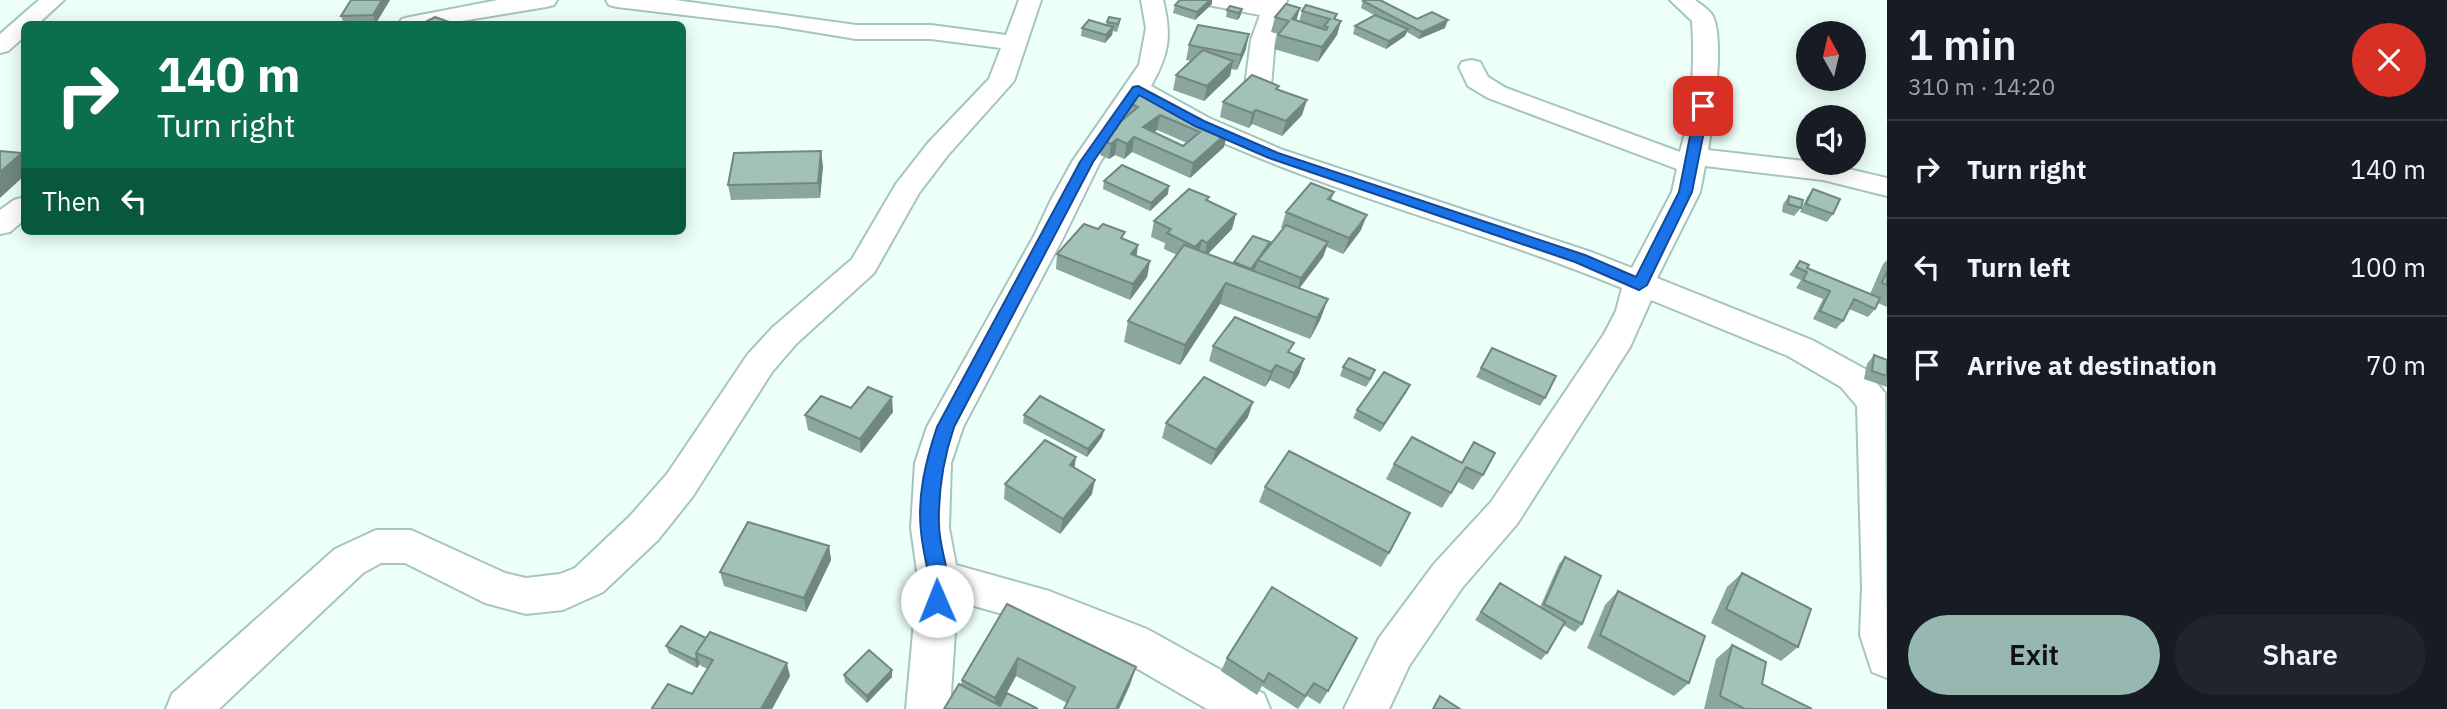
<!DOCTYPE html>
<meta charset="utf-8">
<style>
:root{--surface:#171b24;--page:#20242c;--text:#f1f3f6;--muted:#9ea1a6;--line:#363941;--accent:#97b7b1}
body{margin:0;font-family:"IBM Plex Sans",sans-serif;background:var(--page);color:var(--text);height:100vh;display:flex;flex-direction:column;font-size:26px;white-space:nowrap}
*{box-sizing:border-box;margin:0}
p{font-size:23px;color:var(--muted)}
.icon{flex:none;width:38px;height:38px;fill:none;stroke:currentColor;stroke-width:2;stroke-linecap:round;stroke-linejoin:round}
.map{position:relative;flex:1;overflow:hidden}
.details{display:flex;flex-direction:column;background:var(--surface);width:560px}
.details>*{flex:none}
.hud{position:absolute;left:21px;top:21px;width:665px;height:214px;border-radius:10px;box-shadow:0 4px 18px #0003;background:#0b6e4f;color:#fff;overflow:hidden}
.needle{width:46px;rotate:352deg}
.buttons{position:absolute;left:1796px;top:21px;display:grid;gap:14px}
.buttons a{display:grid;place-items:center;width:70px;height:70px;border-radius:50%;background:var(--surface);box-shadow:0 4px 18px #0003;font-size:35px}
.pin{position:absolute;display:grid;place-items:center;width:60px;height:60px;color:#fff;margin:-30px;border-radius:14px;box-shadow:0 4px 10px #0006}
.me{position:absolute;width:77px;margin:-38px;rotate:359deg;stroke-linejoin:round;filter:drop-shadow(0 0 5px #0008)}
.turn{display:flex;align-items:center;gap:24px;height:147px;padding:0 21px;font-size:32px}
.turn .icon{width:91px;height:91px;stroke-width:2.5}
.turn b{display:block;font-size:49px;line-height:60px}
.then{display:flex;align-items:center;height:66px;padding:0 21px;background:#0003;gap:14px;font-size:26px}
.round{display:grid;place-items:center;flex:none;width:74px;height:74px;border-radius:37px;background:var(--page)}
.overview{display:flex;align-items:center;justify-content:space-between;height:119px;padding:0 21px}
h1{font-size:42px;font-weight:600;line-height:52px}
.action{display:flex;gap:14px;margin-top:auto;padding:14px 21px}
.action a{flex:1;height:80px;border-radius:42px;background:var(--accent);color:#111;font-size:28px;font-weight:600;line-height:80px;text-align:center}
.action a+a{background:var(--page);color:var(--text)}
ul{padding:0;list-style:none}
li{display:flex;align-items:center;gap:21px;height:98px;padding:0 21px;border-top:2px solid var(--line)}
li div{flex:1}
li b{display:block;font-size:26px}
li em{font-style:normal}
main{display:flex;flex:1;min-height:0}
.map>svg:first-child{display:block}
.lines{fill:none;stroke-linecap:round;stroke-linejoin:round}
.street-casing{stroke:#a6c5bc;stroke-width:4}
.street{fill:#fff;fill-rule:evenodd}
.wall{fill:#8ba69e;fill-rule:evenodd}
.shaded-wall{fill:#718781}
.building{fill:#a2c1b8;stroke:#718781;stroke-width:2;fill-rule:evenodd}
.route{fill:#1a73e8;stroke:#114b97;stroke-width:2}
</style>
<main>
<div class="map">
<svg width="1887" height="709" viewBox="0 0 1887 709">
<rect width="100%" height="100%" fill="#ecfff9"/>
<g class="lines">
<g class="street-casing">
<path id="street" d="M39,0H64L38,24H24V37L8,51L0,53V34Z
M498,0H557L554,5L546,7L443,24H398L402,19L410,17Z
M606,0H675L856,25H931L1006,35L1019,0H1041L1014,81L948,155L919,193L874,273L796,344L772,372L693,496L658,540L603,592L563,610L526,614L485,603L405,563H381L363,573L219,709H166L172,694L335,549L376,530H411L505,573L526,578L560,574L575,568L630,516L667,474L748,354L772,328L852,259L896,184L928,143L989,79L1001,48L931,39H856L777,26L617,7L609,5Z
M1141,0H1163C1172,36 1169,54 1151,86L1209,118L1283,150L1591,252L1632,268L1672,192L1677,169L1488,98L1468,86L1459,67L1462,62L1471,60L1480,62L1488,77L1506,88L1680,152C1692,110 1695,64 1692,21L1670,0H1695C1701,5 1712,11 1714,19C1724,45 1713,121 1708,150L1823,163L1887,178V196L1823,180L1705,166L1700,192L1657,278L1812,340L1865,369L1885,393L1887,678L1872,672L1860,635L1862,588L1857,406L1841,387L1788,356L1651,300L1630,347L1517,524L1462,588L1409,666L1389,709H1344L1379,638L1434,564L1491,502L1604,334L1616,311L1622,288C1463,222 1292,186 1141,102L1100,162L1064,236L963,427L951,463L949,528L956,565L1049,591L1147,629L1264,694L1270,709H1207L1117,657L1044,626L957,601L950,709H906L918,578L911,528L915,463L927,427L1034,236L1050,202L1072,162L1139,65L1146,28Z
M1205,0H1287L1275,40L1271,86L1267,91L1258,94L1249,91L1245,86L1251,40L1260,15L1208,5Z
M24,197V220L10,232L0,234V210L14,200Z"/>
</g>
<use href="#street" class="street"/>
</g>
<path class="wall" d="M390,0L376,23L344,24L341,16Z
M1363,1L1417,19L1445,28L1419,39L1407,32L1405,36L1386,49L1353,34L1355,26L1374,15L1361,8Z
M1212,4L1195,20L1173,13L1175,5Z
M1242,9L1240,17L1237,20L1226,17L1227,10Z
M1302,11L1337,14L1335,19L1341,21L1337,35L1318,62L1274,49L1278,34L1271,32L1275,17L1299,22Z
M1120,19L1119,26L1117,32L1113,31L1112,35L1105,43L1081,36L1082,28L1106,25L1107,22Z
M1189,45L1246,49L1237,70L1231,69L1230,76L1204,101L1173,90L1176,75L1191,61L1186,60Z
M1279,86L1278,90L1302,115L1282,136L1252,124L1249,128L1220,117L1223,102Z
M1139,95L1224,147L1190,178L1132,152L1124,159L1115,155L1109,159L1100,155L1102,140L1112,132L1113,128L1126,117L1129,103ZM1157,130L1187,143L1183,146L1154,132Z
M823,166L820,198L731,200L728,185Z
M1104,181L1168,194L1150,211L1103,189Z
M1813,189L1833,214L1827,222L1800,212L1807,197Z
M1334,192L1331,201L1361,230L1343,254L1327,247L1323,257L1299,288L1328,299L1320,320L1310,339L1220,304L1180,365L1124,342L1128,321L1177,255L1164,249L1165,243L1151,237L1154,221L1209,197L1208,201L1236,214L1232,229L1208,254L1234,263V262L1268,247L1283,228H1281L1286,212Z
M1789,196L1801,208L1794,216L1782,212L1783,204Z
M1124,239L1138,245L1136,256L1150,261L1147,277L1130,300L1056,269L1057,254Z
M1887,260V307L1878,303L1875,309L1868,317L1849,309L1843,321L1836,329L1813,319L1823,299L1796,288L1801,280L1789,275L1800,261L1807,268L1870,294L1883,264Z
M1213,346L1290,353L1299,374L1289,389L1270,380L1265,387L1209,361Z
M1492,348L1545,398L1540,406L1476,377Z
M1874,355L1887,360V387L1864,379L1867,364Z
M1343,367L1372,378L1366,387L1340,376Z
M1410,385L1406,393L1380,432L1353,418L1357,410Z
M851,408L893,412L861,453L808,430L805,415Z
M1024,415L1102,437L1087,457L1023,423Z
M1248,417L1211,465L1162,438L1166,423Z
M1412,437L1483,475L1473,490L1458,482L1442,508L1386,479L1394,464Z
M1075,468L1092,494L1060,534L1004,499L1005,484Z
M1265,487L1389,553L1381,567L1259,502Z
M829,546L831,560L806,612L724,586L720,572Z
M1565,557L1582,624L1575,632L1563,625L1547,653L1541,660L1475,620L1500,583L1540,607L1559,564Z
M1742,573L1798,647L1781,661L1711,623L1727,587Z
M1272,587L1328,691L1320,704L1307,696L1298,709L1262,686L1257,695L1221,671L1227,658Z
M1618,591L1689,683L1674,696L1587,648L1605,605Z
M1007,604L1130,685L1067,703L1016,676L999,706L1038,709H944L961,685L962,680Z
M1732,645L1762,684L1812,709H1704L1716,659Z
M666,646L790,676L772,709H652V708L692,694L708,669L701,666L700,664L697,668L669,653Z
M892,670V677L867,703L845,682L844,675Z"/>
<path class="shaded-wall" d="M382,0H390L376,23L373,15Z
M1210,0H1212V4L1195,20L1197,12Z
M1300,8L1296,22L1292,19Z
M1242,9L1240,17L1237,20L1239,13Z
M1448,20L1445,28L1419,39L1422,32Z
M1341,21L1337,35L1318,62L1322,47Z
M1113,27L1112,35L1105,43L1106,35Z
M1408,29L1405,36L1386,49L1389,41Z
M1249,34L1246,49L1237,70L1241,55Z
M1233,61L1230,76L1204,101L1207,86Z
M1307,100L1302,115L1282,136L1286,121Z
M1256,110L1252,124L1249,128L1252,113Z
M1160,115L1157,130L1142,141L1143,127Z
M1228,132L1224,147L1190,178L1193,163Z
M1134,137L1132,152L1124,159L1127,144Z
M1117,139L1115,155L1109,159L1111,144Z
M821,151L823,166L820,198L818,183Z
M22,153L24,155V176L0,198V172Z
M1169,186L1168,194L1150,211L1151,203Z
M1236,214L1232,229L1204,258L1207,243Z
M1367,215L1361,230L1343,254L1349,238Z
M1202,240L1198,256L1192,262L1195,247Z
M1270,242L1267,250L1258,260L1256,267L1249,277L1251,269Z
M1328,242L1323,257L1296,293L1301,278Z
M1138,245L1136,260L1131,254Z
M1150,261L1147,277L1130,300L1133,284Z
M1226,283L1220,304L1180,365L1185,345Z
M1328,299L1320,320L1310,339L1317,318Z
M1304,359L1299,374L1289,389L1294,373Z
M1276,365L1270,380L1265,387L1271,372Z
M1410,385L1406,393L1380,432L1384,424Z
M892,397L893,412L861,453L860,439Z
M1253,402L1248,417L1211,465L1216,450Z
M1104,430L1102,437L1087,457L1088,449Z
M1076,457L1074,472L1070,465Z
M1095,480L1092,494L1060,534L1063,519Z
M829,546L831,560L806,612L804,598Z
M697,657L700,664L697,668L695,660Z
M1018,658L1016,676L998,709H994L995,698Z
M787,663L790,676L772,709H761Z
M1136,667L1130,685L1119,709H1116Z
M892,670V677L867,703V696Z"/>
<path class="building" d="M351,0H382L373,15L341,16Z
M1180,0H1210L1197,12L1175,5Z
M1365,0H1380L1417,19L1432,12L1448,20L1422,32L1363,1Z
M1286,4L1300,8L1292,19L1326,30L1328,27L1324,26L1330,19L1302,11L1306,5L1337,14L1334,19L1341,21L1322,47L1278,35L1289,21L1275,17Z
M1230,6L1242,9L1239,13L1227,10Z
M1375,15L1408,29L1389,41L1355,26Z
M435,17L449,22L445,24H431L425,22Z
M1109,17L1120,19L1118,24L1107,22Z
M1089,20L1113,27L1106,35L1082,28Z
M384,22L397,24H381Z
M1198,25L1249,34L1241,55L1189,45Z
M1203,50L1233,61L1207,86L1176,75Z
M1252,75L1279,86L1276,89L1307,100L1286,121L1256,110L1252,113L1223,102Z
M1139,95L1228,132L1193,163L1134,137L1127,144L1117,139L1111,144L1102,140L1116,129L1113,128L1138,107L1129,103ZM1160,115L1200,132L1183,146L1143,127Z
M0,151L22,153L0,172Z
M821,151L818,183L728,185L734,153Z
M1122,165L1169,186L1151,203L1104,181Z
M1311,183L1334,192L1328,199L1367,215L1349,238L1286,212Z
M1189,189L1209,197L1206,200L1236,214L1207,243L1202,240L1195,247L1167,233L1171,229L1154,221Z
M1813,189L1840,199L1833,214L1806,204Z
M1789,196L1803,200L1801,208L1788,204Z
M1084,224L1098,229L1103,224L1125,232L1121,238L1138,245L1131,254L1150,261L1133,284L1057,254Z
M1286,225L1328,242L1301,278L1258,260Z
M1253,236L1270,242L1251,269L1234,262Z
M1184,245L1328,299L1317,318L1226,283L1185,345L1128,321Z
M1800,261L1809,265L1807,268L1880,298L1875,309L1854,299L1843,321L1820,311L1830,291L1803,280L1807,272L1796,267Z
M1887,271V285L1882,283Z
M1235,317L1294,343L1288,352L1304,359L1294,373L1276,365L1271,372L1213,346Z
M1492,348L1556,376L1545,398L1481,368Z
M1874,355L1887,360V376L1872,371Z
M1349,358L1375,370L1370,379L1343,367Z
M1384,372L1410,385L1384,424L1357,410Z
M1204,377L1253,402L1216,450L1166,423Z
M868,387L892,397L860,439L805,415L821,396L851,408Z
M1040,396L1104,430L1088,449L1024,415Z
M1412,437L1462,463L1474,442L1495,453L1483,475L1466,467L1451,493L1394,464Z
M1045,440L1076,457L1070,465L1095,480L1063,519L1005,484Z
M1289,451L1410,513L1389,553L1265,487Z
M748,522L829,546L804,598L720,572Z
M1565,557L1601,576L1582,624L1544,604Z
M1742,573L1811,609L1798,647L1726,609Z
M1500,583L1565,622L1547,653L1481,612Z
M1272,587L1357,638L1328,691L1314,683L1305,696L1269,673L1264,682L1227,658Z
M1618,591L1705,636L1689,683L1600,635Z
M1007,604L1136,667L1116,709H1064L1075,687L1018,658L995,698L962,680Z
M681,626L706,638L696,653L697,657L695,660L666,646Z
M710,632L787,663L761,709H654L652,708L668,684L692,694L713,660L696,653Z
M1732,645L1766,662L1762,684L1812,709H1745L1720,696Z
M869,650L892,670L867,696L844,675Z
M959,684L1000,706L1007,693L1038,709H944Z
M1440,696L1460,709H1433Z"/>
<path class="route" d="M1138,86L1204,121L1278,153L1585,255L1636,277L1679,192L1696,106L1703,103L1709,106L1692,192L1647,285L1639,290L1575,262L1269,158L1195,126L1139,95L1093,162L954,427C943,460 938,491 939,525C939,552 956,581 944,607L937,609L930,607C925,597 929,586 928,574C926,560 922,545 921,531C917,495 926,460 937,427L1080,162L1133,87Z"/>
</svg>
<div class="buttons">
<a><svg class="needle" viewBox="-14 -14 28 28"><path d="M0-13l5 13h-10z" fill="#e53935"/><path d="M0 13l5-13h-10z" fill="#9ea1a6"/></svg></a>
<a><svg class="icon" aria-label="sound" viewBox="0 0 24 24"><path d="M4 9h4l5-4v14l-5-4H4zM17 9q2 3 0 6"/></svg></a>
</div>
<div class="pin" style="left:1703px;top:106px;background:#d93025"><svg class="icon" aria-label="arrive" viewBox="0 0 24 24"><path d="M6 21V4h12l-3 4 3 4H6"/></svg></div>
<svg class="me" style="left:937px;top:601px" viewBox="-20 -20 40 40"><circle r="19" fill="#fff"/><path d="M0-13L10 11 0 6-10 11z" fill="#1a73e8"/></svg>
<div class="hud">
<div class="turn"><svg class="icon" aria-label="right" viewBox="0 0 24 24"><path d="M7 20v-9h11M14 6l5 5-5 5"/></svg><div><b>140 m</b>Turn right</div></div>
<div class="then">Then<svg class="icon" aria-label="left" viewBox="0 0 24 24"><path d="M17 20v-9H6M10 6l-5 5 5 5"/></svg></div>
</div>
</div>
<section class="details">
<div class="overview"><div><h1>1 min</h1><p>310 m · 14:20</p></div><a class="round" style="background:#d93025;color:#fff"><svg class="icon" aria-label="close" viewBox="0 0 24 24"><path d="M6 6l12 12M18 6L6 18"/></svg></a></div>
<ul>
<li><svg class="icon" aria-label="right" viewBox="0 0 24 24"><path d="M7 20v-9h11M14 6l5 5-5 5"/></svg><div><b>Turn right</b></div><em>140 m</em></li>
<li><svg class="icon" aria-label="left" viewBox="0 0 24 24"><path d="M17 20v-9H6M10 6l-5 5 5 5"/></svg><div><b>Turn left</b></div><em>100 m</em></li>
<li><svg class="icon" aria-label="arrive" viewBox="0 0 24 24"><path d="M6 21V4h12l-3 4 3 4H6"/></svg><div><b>Arrive at destination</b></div><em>70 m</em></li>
</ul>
<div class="action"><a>Exit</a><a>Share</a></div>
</section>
</main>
